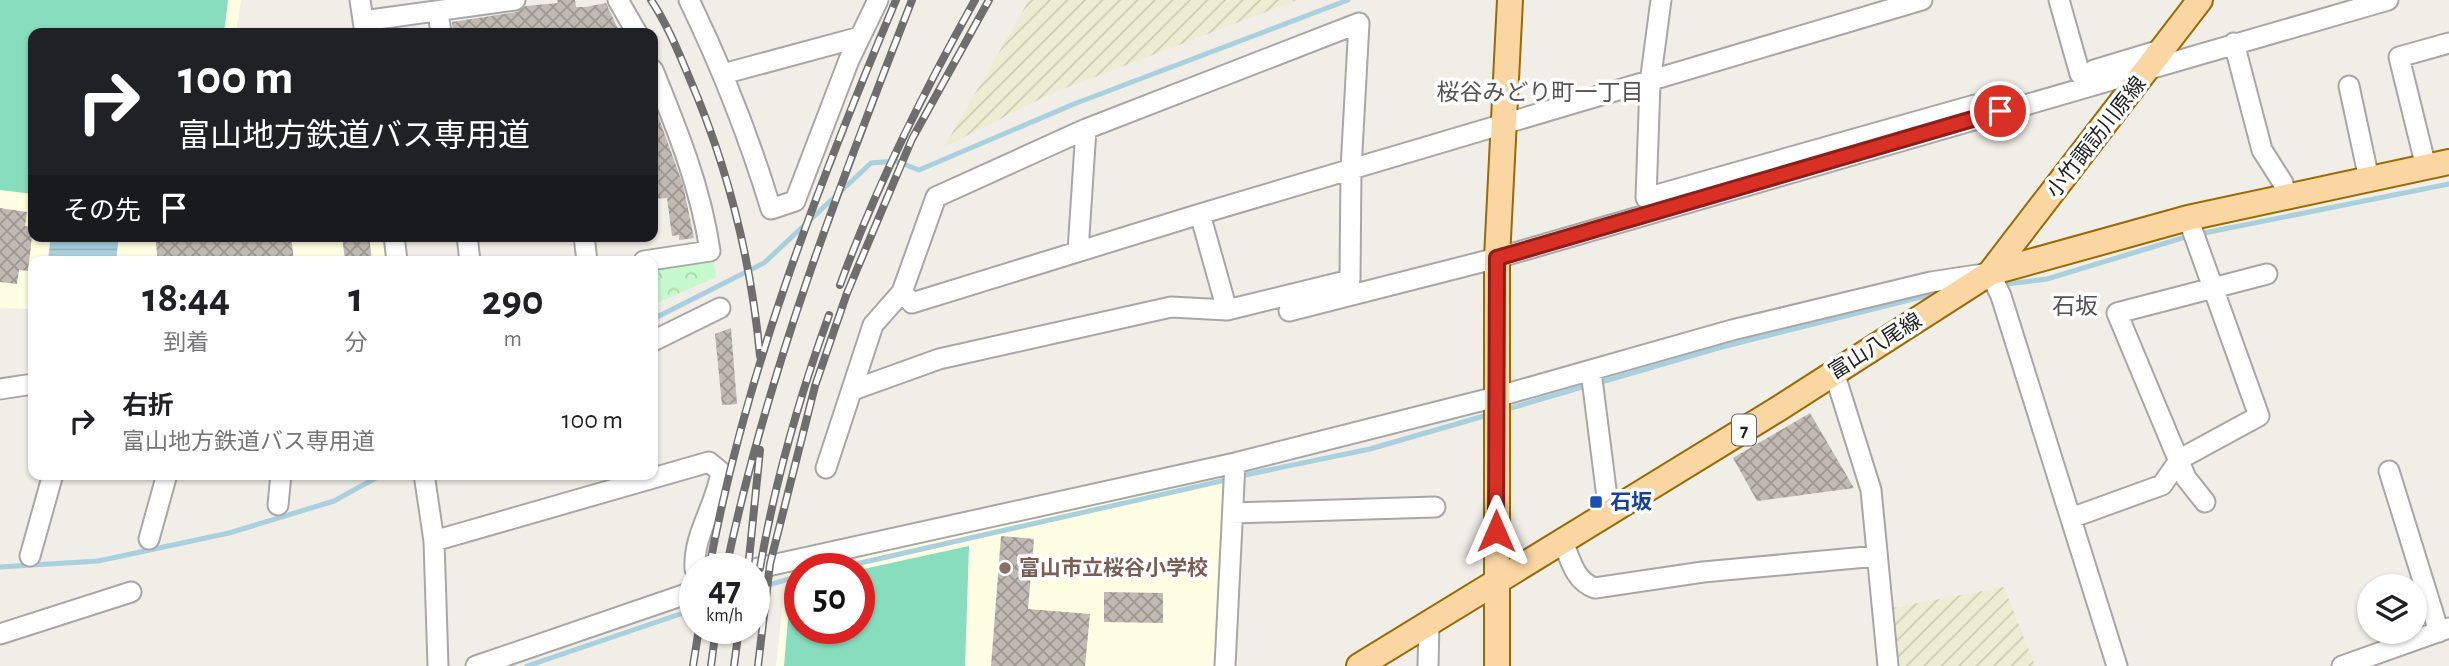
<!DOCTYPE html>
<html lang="ja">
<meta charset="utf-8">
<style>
:root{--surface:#fff;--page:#f2f2f2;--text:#202124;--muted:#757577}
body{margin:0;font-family:"Alegreya Sans","Noto Sans JP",sans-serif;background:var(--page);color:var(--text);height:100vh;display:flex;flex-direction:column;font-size:26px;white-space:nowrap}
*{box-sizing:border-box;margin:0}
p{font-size:23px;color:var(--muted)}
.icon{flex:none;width:38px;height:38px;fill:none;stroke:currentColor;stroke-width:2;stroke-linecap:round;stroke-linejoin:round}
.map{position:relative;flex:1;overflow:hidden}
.details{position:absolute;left:28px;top:256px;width:630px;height:224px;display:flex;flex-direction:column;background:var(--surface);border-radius:14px;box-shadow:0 2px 5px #0004}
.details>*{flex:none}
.banner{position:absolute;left:28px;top:28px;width:630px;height:214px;border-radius:14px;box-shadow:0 2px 5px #0004;background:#202124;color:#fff;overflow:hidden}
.tools{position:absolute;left:2357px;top:574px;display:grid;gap:14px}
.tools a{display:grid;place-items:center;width:70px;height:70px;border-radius:50%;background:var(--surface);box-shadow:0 2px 5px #0004;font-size:35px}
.speed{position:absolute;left:679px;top:553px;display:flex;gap:14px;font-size:35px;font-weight:700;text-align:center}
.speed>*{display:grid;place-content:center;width:91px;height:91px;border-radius:50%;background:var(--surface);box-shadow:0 2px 5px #0004;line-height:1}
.speed small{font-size:18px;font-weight:400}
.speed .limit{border:10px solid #d22;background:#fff;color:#111}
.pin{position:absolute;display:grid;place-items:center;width:60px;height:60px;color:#fff;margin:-30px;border:4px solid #fff;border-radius:50%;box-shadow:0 2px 7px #0007}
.me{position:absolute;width:77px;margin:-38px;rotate:0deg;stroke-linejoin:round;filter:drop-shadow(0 0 5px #0008)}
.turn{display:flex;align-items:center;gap:24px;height:147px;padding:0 35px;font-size:32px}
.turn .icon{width:91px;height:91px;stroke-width:2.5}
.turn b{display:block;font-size:49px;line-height:60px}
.then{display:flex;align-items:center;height:66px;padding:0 35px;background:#0003;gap:14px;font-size:26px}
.eta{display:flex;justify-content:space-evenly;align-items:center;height:119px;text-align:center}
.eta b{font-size:42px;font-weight:700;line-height:49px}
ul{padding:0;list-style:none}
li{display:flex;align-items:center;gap:21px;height:91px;padding:0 35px}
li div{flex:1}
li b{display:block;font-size:26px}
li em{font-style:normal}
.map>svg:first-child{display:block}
.education{fill:#fefee2;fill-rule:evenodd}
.farmland{fill:url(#farmland-furrows)}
.park{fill:url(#park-crowns)}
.pitch{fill:#87ddbe}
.water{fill:url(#water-rules)}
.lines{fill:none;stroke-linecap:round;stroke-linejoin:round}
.stream{stroke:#a9d0dd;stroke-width:5}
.building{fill:url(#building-cross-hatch)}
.minor-casing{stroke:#a7a7a7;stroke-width:23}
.major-casing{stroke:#996b03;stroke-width:28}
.minor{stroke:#fff;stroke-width:19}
.major{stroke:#fad6a3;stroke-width:24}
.rail-casing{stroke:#6e6e6e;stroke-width:8}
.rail{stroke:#fff;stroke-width:5;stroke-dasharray:16;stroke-linecap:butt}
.route-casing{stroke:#8d1f18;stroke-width:18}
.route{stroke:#d93025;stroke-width:12}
.transit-dot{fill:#1a4fb4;stroke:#fff;stroke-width:2.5}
.education-dot{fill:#8d6e63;stroke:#fff;stroke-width:2.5}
.labels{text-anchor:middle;stroke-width:7;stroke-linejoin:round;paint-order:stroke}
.shield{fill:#fff;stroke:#636363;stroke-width:2}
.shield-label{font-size:19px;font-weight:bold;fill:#202020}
.street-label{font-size:21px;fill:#202020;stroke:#fff}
.transit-label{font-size:21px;font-weight:bold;fill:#164399;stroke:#fff;text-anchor:start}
.education-label{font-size:21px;font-weight:bold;fill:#785e54;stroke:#fff;text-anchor:start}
.neighbourhood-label{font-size:23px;fill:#535353;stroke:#fff}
</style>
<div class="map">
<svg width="2449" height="666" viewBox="0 0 2449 666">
<defs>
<pattern id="farmland-furrows" width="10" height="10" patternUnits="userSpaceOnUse" patternTransform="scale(1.75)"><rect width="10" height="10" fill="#eceed3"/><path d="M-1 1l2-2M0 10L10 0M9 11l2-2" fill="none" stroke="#caccb5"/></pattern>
<pattern id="park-crowns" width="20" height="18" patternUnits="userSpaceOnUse" patternTransform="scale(1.75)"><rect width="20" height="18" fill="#c6f9cb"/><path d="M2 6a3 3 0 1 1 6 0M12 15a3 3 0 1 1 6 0" fill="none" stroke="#aad5ae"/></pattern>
<pattern id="water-rules" width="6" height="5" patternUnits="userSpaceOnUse" patternTransform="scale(1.75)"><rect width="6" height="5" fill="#a9d0dd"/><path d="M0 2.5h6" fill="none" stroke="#91b2bd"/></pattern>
<pattern id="building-cross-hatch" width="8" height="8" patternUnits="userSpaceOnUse" patternTransform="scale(1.75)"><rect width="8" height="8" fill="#c1bab3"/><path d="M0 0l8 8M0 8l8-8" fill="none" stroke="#9c9791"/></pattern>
</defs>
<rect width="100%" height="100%" fill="#f0eee7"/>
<path class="education" d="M0,0H241L236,33H33V236H388L391,261H33V309L0,308Z
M1222,471L1230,485L1216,666H776L787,566ZM800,569H859V628H800Z"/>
<path class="farmland" d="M1029,0H1297L1050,94L944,147Z
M2004,587L2035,666H1897L1892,608Z"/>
<path class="park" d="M713,260L716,277L653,305V268Z"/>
<path class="pitch" d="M0,0H228L224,33H33V194L0,190Z
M969,546L965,666H784L791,585L800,583V628H859V570Z"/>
<path class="water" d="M51,236H119L116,261L48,260Z"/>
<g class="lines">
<path class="stream" d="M2199,234L2449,184
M1999,285L2047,279L2189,236
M653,319L764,263L871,163L896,161L919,170L1074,104L1348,0
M1598,383L1718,348L1941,292
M1504,410L1589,385
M1240,476L1370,449L1491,414
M0,567L98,561L229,533L334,501L383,474
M834,569L1230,479
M754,589L800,576
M527,666L695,609"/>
</g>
<path class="building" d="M557,0H575L576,7H586L606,3L620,33H598V30L578,33H453L452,22L517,12L526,6L558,3Z
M653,102L683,185L694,238L679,240V235L672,236L667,198L653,199Z
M0,208L27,212L25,226L33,227L28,271L19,270L17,284L0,282Z
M155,236H291L294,261H254V258L158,261Z
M342,236H369L372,261H345Z
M731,328L737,404L722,405L715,334Z
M1810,413L1854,488L1757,501L1733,458Z
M1001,536L1034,539L1028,609L1090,614L1085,666H991Z
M1104,592L1163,593V623L1104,622Z"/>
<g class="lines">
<g class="minor-casing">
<path id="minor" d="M360,0L365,33
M618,0L637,33
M689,0C722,68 749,137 771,209L795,201L849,60L878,0
M1661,0L1650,83L1646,198L1975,105
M2059,0L2080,74
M438,12L441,33
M363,21L515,0
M2234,43L2262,150L2283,183L2286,196
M2094,70L2160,50
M723,74L860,37
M2349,86L2369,179
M1086,129L936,197L902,292L912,303L1200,214L1922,0
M2426,167L2399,57L2449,43
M394,236L397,261
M467,236L470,261
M584,236L587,261
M1078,251L1086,129L1359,23L1351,169L1350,280L1227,310L1200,214
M644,261L710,251C701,188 677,129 653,70
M1289,311L1497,258L2388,0
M653,341L720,308
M1591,371L1609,513
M1834,372L1871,490L1888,666
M0,389L33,384
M853,390L939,359L1171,307L1227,310
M826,468L873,325L902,292
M2389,471L2439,632
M424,474L434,541L438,666
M2205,502L2186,478L2117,313L2267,274
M278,505L281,474
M1233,513L1435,507
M2071,518L2162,485L2180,459L2259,416L2188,218
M149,539L167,474
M1562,539C1570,558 1574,581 1595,588L1703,572L1877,556
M434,541L709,462L721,472C716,506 693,534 695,569
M30,556L53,474
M754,569L1235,463L1496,397L1732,330L1931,282L1990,273L2001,296L2117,666
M0,634L131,592
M476,666L695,591
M1225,666L1235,463
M1428,666L1429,622
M2342,666L2449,628"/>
</g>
<g class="major-casing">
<path id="major" d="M1990,273L2200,0
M1359,666L1778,409L1990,273L2188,218L2449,162
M1497,666V258L1510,0"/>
</g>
<use href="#minor" class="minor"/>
<use href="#major" class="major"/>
<g class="rail-casing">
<path id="rail" d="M651,0C667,24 678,51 689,77C728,167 751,259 760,356
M840,285C876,186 923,93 975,0
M760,568C775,481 799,398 829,315
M709,569C745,372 819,183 896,0
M726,569C767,372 839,187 912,0
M748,569L760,450
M693,666L699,628
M711,666L716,628
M734,666L739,628
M758,666L770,564L815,386L847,293L912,139L989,0"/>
</g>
<use href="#rail" class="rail"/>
</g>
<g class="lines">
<g class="route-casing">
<path id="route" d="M1496,531L1497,258L2000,111"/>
</g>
<use href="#route" class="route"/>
</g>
<rect class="transit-dot" x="1589" y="495" width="14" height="14" rx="3.5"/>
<circle class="education-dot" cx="1005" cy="568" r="7"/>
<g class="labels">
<rect class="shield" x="1732" y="414.5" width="24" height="31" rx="5"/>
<g class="shield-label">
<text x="1744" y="437">7</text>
</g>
<g class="street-label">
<text transform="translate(2096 137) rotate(-52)" y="7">小竹諏訪川原線</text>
<text transform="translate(1875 346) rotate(-32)" y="7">富山八尾線</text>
</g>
<g class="transit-label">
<text x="1610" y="509">石坂</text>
</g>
<g class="education-label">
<text x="1019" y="575">富山市立桜谷小学校</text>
</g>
<g class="neighbourhood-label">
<text x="1540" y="100">桜谷みどり町一丁目</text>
<text x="2075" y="314">石坂</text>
</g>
</g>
</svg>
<div class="tools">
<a><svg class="icon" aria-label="layers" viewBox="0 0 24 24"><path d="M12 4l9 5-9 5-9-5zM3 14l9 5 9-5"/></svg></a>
</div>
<div class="speed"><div>47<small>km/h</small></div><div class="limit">50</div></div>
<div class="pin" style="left:2000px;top:111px;background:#d93025"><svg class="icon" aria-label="arrive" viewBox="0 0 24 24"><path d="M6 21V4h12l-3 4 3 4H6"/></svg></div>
<svg class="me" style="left:1496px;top:531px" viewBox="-20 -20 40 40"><path d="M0-17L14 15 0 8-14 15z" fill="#d93025" stroke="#fff" stroke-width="4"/></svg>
<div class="banner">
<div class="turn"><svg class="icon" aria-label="right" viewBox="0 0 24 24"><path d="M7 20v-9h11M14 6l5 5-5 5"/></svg><div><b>100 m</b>富山地方鉄道バス専用道</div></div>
<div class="then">その先<svg class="icon" aria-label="arrive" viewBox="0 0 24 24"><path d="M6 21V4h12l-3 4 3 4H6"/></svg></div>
</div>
<section class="details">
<div class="eta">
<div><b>18:44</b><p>到着</p></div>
<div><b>1</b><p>分</p></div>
<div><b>290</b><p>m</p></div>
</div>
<ul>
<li><svg class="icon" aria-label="right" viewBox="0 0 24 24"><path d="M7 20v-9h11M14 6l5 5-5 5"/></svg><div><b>右折</b><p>富山地方鉄道バス専用道</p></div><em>100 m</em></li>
</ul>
</section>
</div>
